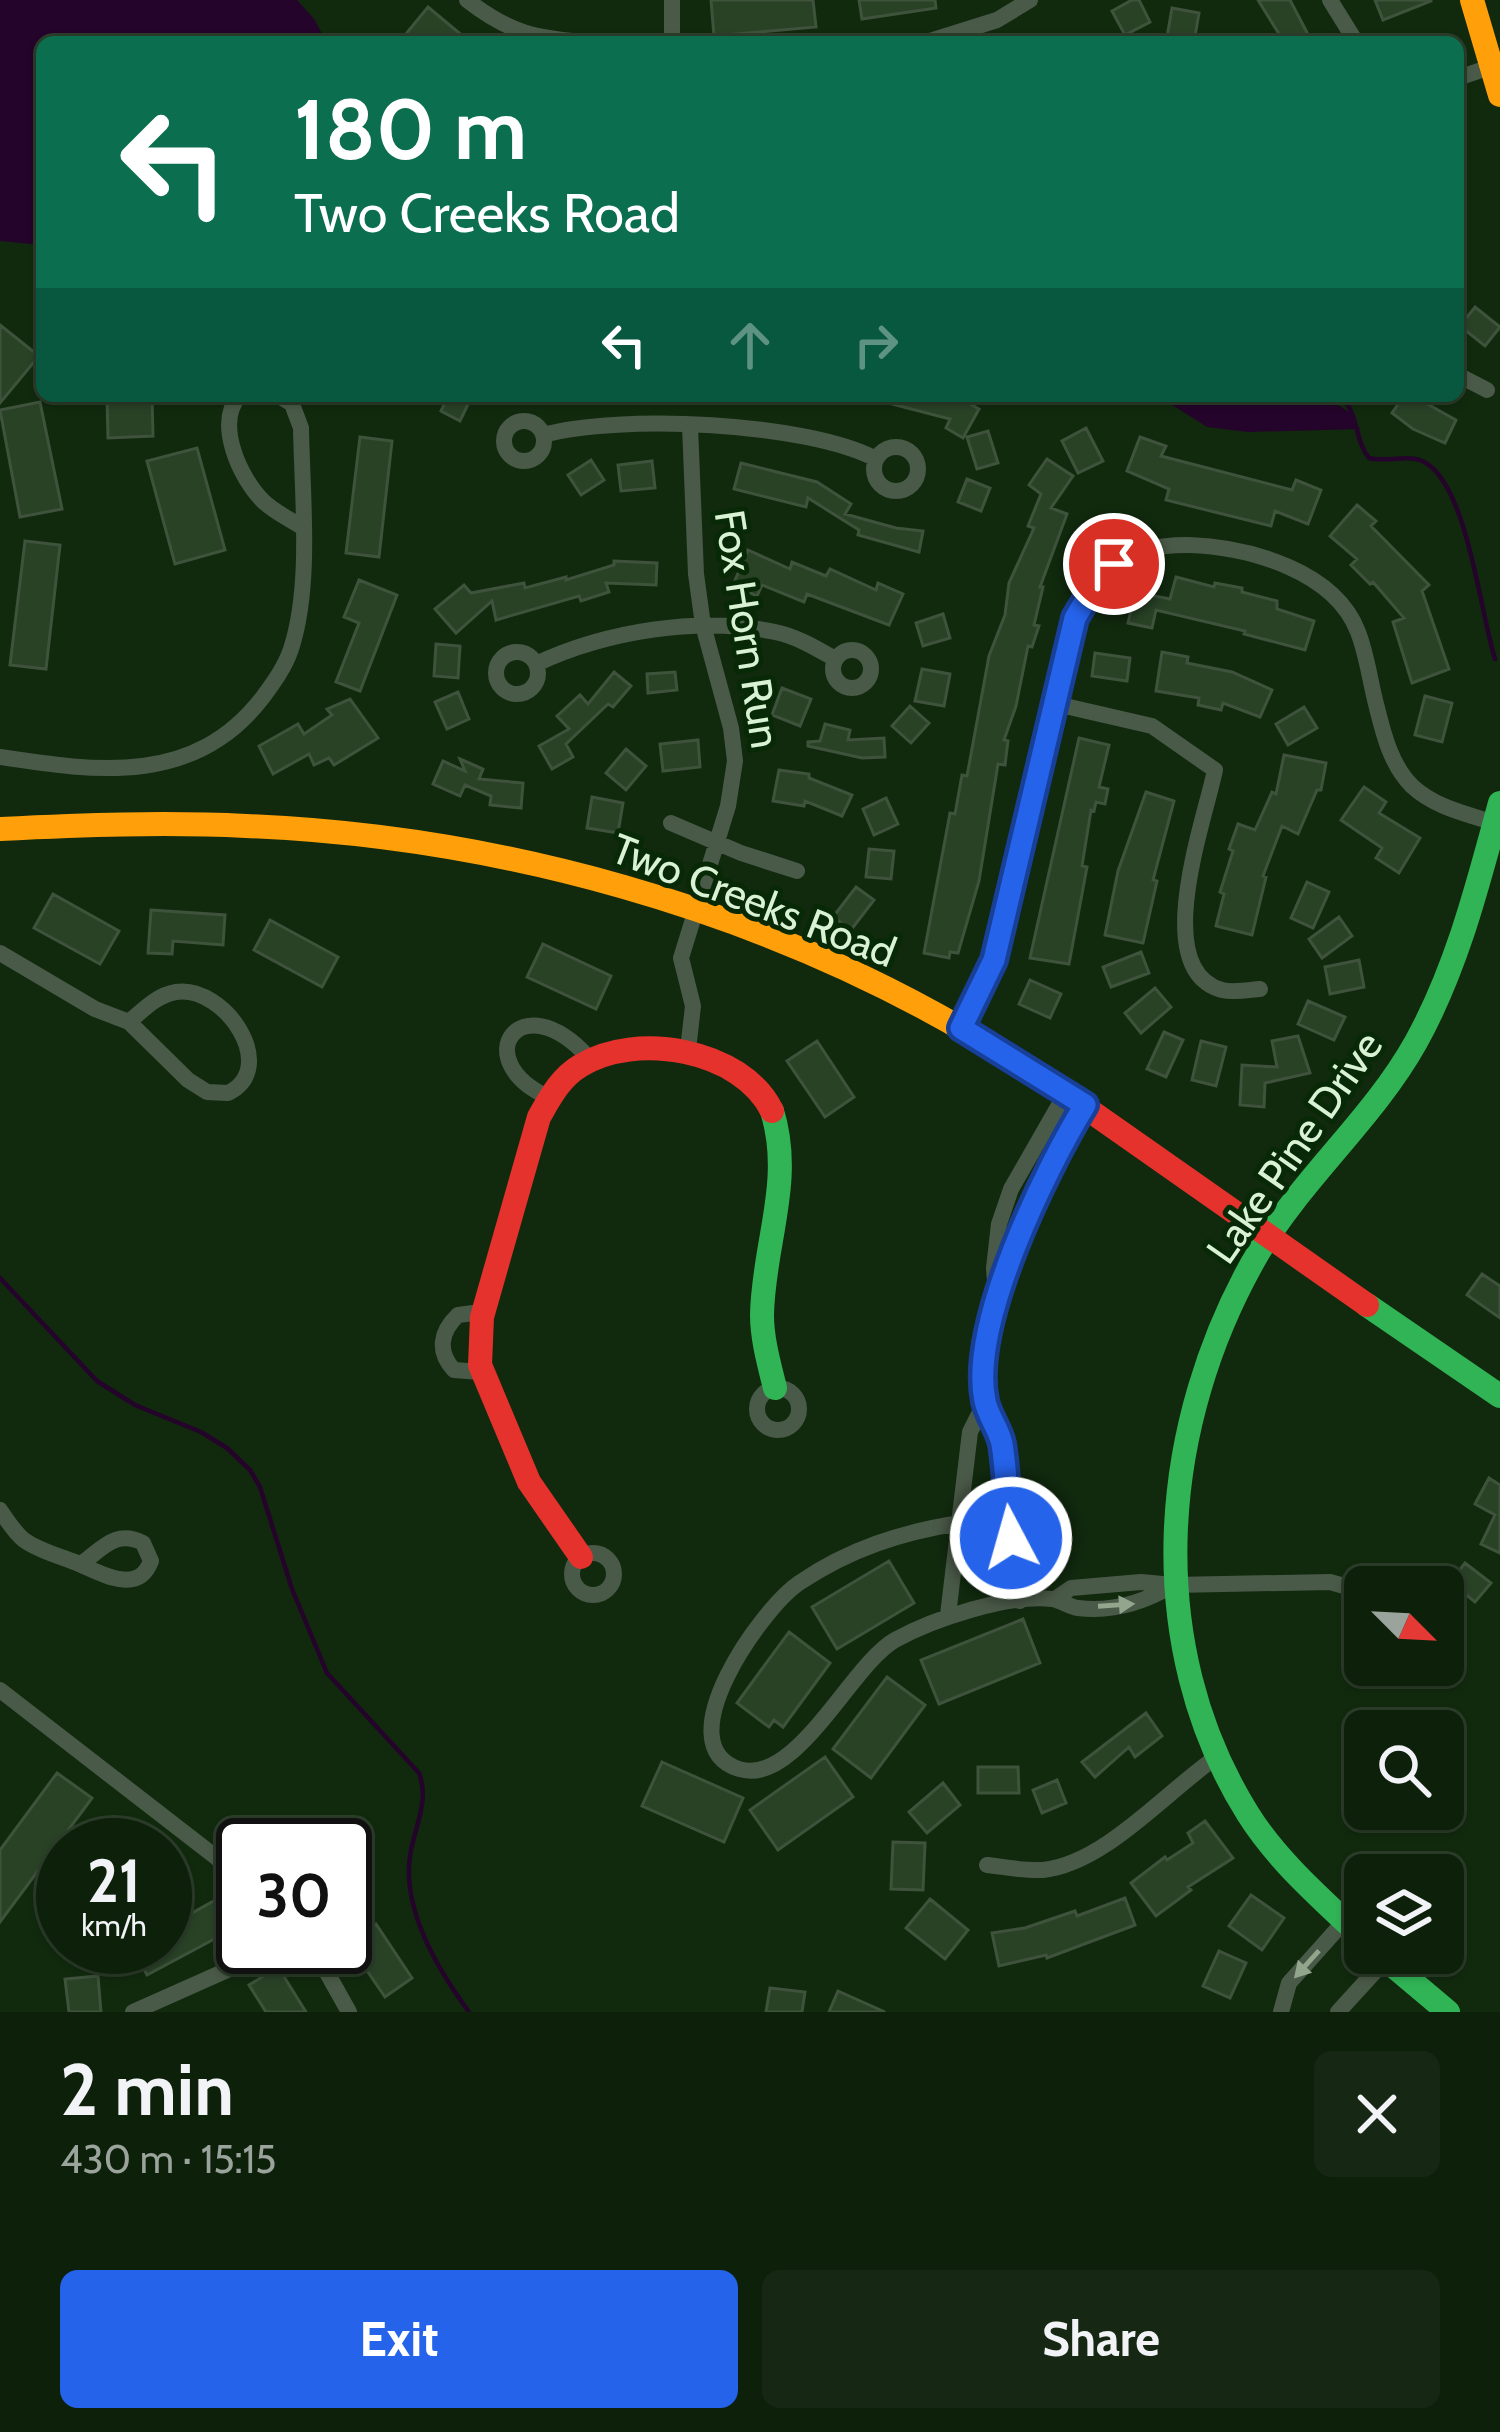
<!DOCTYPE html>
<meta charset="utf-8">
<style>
:root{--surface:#0d200a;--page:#162813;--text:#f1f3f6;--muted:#9aa39c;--line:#2d3e2b;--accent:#2563eb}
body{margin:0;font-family:Cabin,sans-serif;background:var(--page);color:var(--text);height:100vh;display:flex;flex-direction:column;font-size:45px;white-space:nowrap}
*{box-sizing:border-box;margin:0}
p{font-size:39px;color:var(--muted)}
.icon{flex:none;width:66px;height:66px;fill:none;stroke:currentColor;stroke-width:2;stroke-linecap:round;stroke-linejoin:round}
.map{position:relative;height:2012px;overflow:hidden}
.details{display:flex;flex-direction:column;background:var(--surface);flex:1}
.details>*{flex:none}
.banner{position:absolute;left:36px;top:36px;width:1428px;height:366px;border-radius:18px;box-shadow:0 3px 9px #0004,0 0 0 3px var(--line);background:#0b6e4f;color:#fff;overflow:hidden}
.needle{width:78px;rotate:114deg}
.buttons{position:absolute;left:1344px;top:1566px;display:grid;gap:24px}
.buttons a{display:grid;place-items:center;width:120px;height:120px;border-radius:18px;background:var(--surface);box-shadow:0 3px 9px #0004,0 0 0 3px var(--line);font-size:60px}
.speed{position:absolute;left:36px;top:1818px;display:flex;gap:24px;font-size:60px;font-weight:700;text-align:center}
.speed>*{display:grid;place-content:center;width:156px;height:156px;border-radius:50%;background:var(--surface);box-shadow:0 3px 9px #0004,0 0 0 3px var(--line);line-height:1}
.speed small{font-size:30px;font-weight:400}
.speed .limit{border:6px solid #111;border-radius:18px;background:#fff;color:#111}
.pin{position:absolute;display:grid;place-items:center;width:102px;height:102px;color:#fff;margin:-51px;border:6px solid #fff;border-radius:50%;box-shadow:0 3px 12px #0007}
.me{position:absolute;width:132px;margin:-66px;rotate:354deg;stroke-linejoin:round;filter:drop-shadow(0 0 9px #0008)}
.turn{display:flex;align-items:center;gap:42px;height:252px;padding:0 60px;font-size:54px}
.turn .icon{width:156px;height:156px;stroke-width:2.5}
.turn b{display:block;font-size:84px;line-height:102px}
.lanes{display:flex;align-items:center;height:114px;padding:0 60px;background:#0003;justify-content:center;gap:60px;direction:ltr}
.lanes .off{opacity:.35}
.round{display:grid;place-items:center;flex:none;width:126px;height:126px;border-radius:18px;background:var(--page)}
.overview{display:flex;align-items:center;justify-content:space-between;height:204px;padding:0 60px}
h1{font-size:72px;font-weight:700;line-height:90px}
.primary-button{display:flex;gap:24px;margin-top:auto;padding:24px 60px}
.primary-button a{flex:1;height:138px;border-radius:18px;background:var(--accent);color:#fff;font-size:48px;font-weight:700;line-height:138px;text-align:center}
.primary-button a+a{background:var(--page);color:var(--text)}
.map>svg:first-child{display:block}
.water{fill:#24042a}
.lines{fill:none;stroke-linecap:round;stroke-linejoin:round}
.stream{stroke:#24042a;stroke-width:4.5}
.building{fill:#294226;stroke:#3e523c;stroke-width:3}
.street{stroke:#4a5a48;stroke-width:16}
.fast{stroke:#30b455;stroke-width:24}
.slow{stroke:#ff9f0a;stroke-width:24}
.jam{stroke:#e5322d;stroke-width:24}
.oneway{fill:#92a68e}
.route-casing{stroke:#184099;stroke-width:30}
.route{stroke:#2563eb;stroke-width:21}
.labels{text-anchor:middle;stroke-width:10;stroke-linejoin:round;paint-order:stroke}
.street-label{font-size:42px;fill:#d9f2d5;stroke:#082905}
</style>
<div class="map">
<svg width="1500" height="2012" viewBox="0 0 1500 2012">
<rect width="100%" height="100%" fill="#112a0e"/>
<path class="water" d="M0,0H297L315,20L326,42H42V245L0,241Z
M1158,396H1324L1349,412L1360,429L1248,432L1207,427Z"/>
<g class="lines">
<path class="stream" d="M1340,396C1359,412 1354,440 1369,458C1386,463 1411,453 1426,463C1468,489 1480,612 1495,659
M0,1278L97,1381L135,1405L201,1432L227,1448L250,1470L260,1487L292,1589L327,1673L419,1773C430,1801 414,1828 410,1856C402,1911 438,1970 469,2012"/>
</g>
<path class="building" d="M711,0H813L816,27L714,36Z
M859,0H935L936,8L862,19Z
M1132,0H1139L1150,22L1125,35L1112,11Z
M1258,0H1290L1312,42H1284Z
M1375,0H1431V1L1383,20Z
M428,7L470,42H414L405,35Z
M1172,8L1199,13L1194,42L1167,37Z
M1475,307L1500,327L1485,346L1460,326Z
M0,325L39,356L0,403Z
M107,396H152L153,436L108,438Z
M448,396H472L460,421L441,411Z
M881,396H956L979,409L963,438L946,428L950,419L880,401Z
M1404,396H1413L1456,420L1445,443L1413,429L1392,413Z
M40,402L62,509L20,517L0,410Z
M1086,428L1103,461L1078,473L1062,441Z
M988,431L998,463L977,469L967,437Z
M360,437L392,441L379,557L346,553Z
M1140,437L1166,446L1161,456L1292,490L1296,480L1321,490L1308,524L1275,511L1271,526L1166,500L1169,489L1127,471Z
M197,448L225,550L175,564L147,461Z
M1047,459L1073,476L1051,508L1067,514L1040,587H1043L1034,625L1039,626L1032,647L1028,646L1016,706L1004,740L1008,741L1005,765L998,764L979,881L958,953L950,952L949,958L924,953L950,813L955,814L962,775L967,776L989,656L1005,615L1009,583L1034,528L1028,526L1041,494L1029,485Z
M591,460L604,480L581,495L568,475Z
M652,461L655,488L621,491L618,465Z
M741,463L817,482L851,504L845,514L896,528L923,531L919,552L858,535L859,530L808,498L806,507L734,489Z
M967,479L990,488L981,511L958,502Z
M1357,505L1376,521L1371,526L1429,585L1422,591L1449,669L1412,683L1393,622L1404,618L1373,582L1370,584L1351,565L1357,559L1330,536Z
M25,541L60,545L46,669L10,665Z
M748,550L790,569L792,562L826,576L830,569L876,590L878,583L903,594L889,625L807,594L804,602L762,585L757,596L733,585Z
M614,561L657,563L656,585L606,583L609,592L581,601L579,596L496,620L492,601L456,633L435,609L464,585L471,593L524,583L525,588L566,577V580L614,565Z
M1176,577L1214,587L1215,583L1242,588V592L1277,601V609L1314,621L1305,650L1244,634L1245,631L1156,610L1152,628L1128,623L1135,592L1170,599Z
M359,580L397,595L360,691L336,682L359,623L344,617Z
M943,614L950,638L923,646L916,623Z
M436,644L460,646L458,678L434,676Z
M1162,652L1188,657L1187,663L1232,672L1272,690L1260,717L1223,703L1221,710L1198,705L1199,698L1156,691Z
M1095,653L1130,658L1127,681L1092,676Z
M922,669L950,674L944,706L915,701Z
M614,672L631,686L613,707L608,704L566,744L573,757L552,769L539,746L569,729L557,716L580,695L588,704Z
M675,672L677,690L648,693L647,674Z
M782,688L811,699L800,726L772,715Z
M458,692L469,719L447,729L435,702Z
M1425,696L1452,703L1442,742L1415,735Z
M350,699L378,738L334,765L329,758L314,765L309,754L273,774L259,746L298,724L304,734L332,715L327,709Z
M910,706L929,723L911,743L892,726Z
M1304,707L1317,728L1288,745L1276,724Z
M825,724L850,730L848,740L884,738L885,757L862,758L808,746V742L820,741Z
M1079,738L1109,745L1099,787L1108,789L1105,804L1096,802L1094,811L1091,810L1082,866L1087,867L1069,964L1030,958Z
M698,740L700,767L663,771L660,744Z
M626,749L646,766L626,790L606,773Z
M1284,755L1326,763L1321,790H1317L1298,834L1282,826L1263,876L1266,877L1252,935L1216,926L1224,894L1220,892L1233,851L1229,849L1238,824L1255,830L1272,792L1276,794Z
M460,759L483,769L479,779L523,783L521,808L490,805L491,796L465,785L460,796L433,784L443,761L465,771Z
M779,770L809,774V778L852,795L842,816L805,801L804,806L773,801Z
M1364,787L1386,802L1379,813L1420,838L1399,873L1376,858L1382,848L1341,820Z
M1146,792L1174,801L1153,880L1157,881L1143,943L1105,935L1118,871Z
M592,797L623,803L618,833L587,828Z
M886,798L898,824L874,835L863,809Z
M869,849L894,851L891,879L866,877Z
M1307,882L1329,892L1313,928L1291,918Z
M856,887L874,900L851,930L833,917Z
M53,894L119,931L100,964L34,928Z
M151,910L225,915L223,945L173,941L172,954L148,953Z
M1339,917L1352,936L1322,958L1309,939Z
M270,920L338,957L322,987L254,950Z
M543,944L611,976L596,1009L527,977Z
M1141,952L1149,973L1111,987L1103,967Z
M1359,960L1364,987L1330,994L1325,967Z
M1030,980L1061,994L1050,1018L1019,1004Z
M1155,988L1171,1007L1141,1033L1125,1013Z
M1308,1001L1345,1017L1334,1040L1298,1024Z
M1164,1032L1183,1040L1166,1077L1147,1069Z
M1298,1036L1310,1073L1265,1083L1264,1107L1240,1105L1242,1065L1277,1067L1272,1041Z
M817,1041L854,1097L825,1117L787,1061Z
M1201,1041L1226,1047L1216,1086L1192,1080Z
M1482,1274L1500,1286V1318L1467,1295Z
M1489,1478L1500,1485V1553L1481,1544L1495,1515L1475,1504Z
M889,1561L914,1603L837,1649L812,1607Z
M1465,1563L1491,1583L1475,1602L1450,1582Z
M1023,1619L1040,1663L939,1704L921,1660Z
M789,1632L830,1663L783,1727L774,1720L769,1727L737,1703Z
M887,1677L925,1705L871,1778L833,1749Z
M1146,1713L1162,1736L1135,1757L1129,1747L1095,1777L1082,1762Z
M825,1757L853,1797L778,1850L750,1810Z
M662,1762L743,1798L724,1842L642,1806Z
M978,1767H1018L1019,1793H978Z
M57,1773L92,1798L0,1922V1850Z
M1057,1780L1066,1803L1042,1813L1033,1790Z
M943,1783L960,1805L927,1833L909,1812Z
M1205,1821L1233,1858L1188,1887L1191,1890L1156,1916L1131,1883L1165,1857L1167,1860L1193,1843L1188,1833Z
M893,1842L925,1843L923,1890L891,1889Z
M1251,1895L1284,1918L1262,1950L1229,1926Z
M219,1898L235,1928L147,1975L132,1947H165V1928Z
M1125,1898L1135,1925L1047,1958L1046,1955L999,1966L992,1933L1025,1928L1075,1911L1077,1916Z
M930,1899L968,1930L945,1959L906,1928Z
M376,1924L412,1978L385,1997L348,1943Z
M1219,1951L1246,1963L1230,1998L1203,1986Z
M278,1967L306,2012H266L249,1985Z
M98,1976L101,2012H69L65,1979Z
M770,1988L805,1992L802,2012H766Z
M838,1991L885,2012H829Z"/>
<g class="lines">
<path class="street" d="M467,0C509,33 537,39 589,42
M1330,0L1356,42
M672,42V0
M927,42L997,20L1030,0
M1458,78L1493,66
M1458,375L1487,390
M239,396C215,424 240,478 263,501C274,512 290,519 303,528
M504 441a20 20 0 1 1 40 0a20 20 0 1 1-40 0Z
M543,435C620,414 805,422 876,459
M874 469a22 22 0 1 1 44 0a22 22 0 1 1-44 0Z
M833 669a19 19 0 1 1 38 0a19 19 0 1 1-38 0Z
M496 673a21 21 0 1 1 42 0a21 21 0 1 1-42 0Z
M536,664C606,631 699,616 775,632C796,636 816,648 835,659
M1052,703L1152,726L1215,770C1205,820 1149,970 1222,990C1234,993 1248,990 1260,989
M0,757C98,772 195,786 263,697C274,682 285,667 291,649C312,585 302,495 301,428L292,404L279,396
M671,823L741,853L797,871
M0,953L95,1009L129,1022L188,1080L207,1092L228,1093C280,1068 225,985 176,992C157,995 143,1010 129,1022
M961,1028L994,960L1075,618C1103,566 1128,544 1189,545C1249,547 1335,571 1358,632C1367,655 1370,681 1376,704C1383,732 1390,764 1412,786C1434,807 1467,814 1495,823
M688,1050L693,1006L681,958L728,806L735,761L731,728L703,625L696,574L690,426
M548,1097C467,1060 520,982 588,1057
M996,1294L1046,1175L1086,1105
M481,1372L454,1370C437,1352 440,1332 458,1315L481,1312
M757 1409a21 21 0 1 1 42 0a21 21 0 1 1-42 0Z
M985,1402L1002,1442L1020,1601
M0,1510C7,1520 14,1532 24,1540C39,1551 60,1556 77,1563C101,1573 138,1596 151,1561L143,1543C116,1529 102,1549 81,1564
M960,1523C902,1532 849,1549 799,1583C762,1608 664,1745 739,1769C796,1787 851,1665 895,1640C933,1619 1008,1594 1052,1599C1061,1600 1069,1607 1078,1608C1112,1612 1145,1602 1173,1585
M572 1574a21 21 0 1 1 42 0a21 21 0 1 1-42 0Z
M1055,1599L1071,1588L1141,1582L1173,1585L1330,1582L1365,1592
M948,1615L970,1432L985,1402L986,1354L996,1295L994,1268L999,1224L1011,1189L1066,1093
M1431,1665L1438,1679
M0,1690L217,1858L237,1878L243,1892
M987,1865C1005,1867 1024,1871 1043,1870C1104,1864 1166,1792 1215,1758
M299,1947L321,1962L349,2012
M133,2012L279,1947
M1281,2012L1289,1983L1365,1898
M1338,2012L1390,1955"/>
<path class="fast" d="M772,1111C794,1181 763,1245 762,1315C762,1339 769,1364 775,1388
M1367,1305L1500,1396
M1365,1940C1324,1901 1278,1862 1248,1814C1141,1643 1159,1423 1258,1253C1303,1177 1373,1119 1416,1042C1457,968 1478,884 1500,803
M1378,1953L1448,2012"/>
<path class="slow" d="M1472,0L1500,95
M0,829C82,825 164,822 246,826C497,836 758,908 974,1036"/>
<path class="jam" d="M974,1036L1079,1103L1367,1305
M581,1557L529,1482L480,1365L482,1317L539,1117C550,1098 560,1078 580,1066C635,1031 742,1049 772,1111"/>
</g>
<defs><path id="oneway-solid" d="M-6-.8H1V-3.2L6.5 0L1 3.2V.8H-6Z" transform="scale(3)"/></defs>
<g class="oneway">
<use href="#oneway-solid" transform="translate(1116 1605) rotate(-4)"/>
<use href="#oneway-solid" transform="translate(1307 1964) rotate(132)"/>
</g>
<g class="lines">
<g class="route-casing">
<path id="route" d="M1011,1538C1007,1507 1007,1475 1002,1444C999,1429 988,1416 985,1401C969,1325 1045,1170 1085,1105L961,1028L994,960L1075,618L1097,581L1114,564"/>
</g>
<use href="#route" class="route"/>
</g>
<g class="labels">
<g class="street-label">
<text transform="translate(748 629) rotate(81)" y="15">Fox Horn Run</text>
<text transform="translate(754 900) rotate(21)" y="15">Two Creeks Road</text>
<text transform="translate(1294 1147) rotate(-55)" y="15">Lake Pine Drive</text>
</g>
</g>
</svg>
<div class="buttons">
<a><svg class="needle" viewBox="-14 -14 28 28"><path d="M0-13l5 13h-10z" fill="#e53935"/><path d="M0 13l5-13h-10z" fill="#9aa39c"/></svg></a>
<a><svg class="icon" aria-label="search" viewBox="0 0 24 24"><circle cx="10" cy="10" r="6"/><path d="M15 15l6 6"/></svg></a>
<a><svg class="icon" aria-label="layers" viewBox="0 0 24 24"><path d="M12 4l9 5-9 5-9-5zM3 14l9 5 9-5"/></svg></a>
</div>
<div class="speed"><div>21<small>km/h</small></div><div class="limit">30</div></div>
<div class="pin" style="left:1114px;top:564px;background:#d93025"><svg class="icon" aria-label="arrive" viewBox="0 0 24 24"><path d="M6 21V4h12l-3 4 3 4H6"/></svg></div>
<svg class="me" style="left:1011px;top:1538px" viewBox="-20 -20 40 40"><circle r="17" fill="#2563eb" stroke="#fff" stroke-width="3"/><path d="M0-11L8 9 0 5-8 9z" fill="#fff"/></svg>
<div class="banner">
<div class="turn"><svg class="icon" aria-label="left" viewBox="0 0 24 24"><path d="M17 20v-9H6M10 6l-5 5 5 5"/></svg><div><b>180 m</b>Two Creeks Road</div></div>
<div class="lanes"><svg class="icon" aria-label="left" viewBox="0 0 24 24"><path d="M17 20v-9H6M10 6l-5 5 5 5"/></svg><svg class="icon off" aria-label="ahead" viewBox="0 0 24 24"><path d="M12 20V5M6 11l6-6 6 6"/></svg><svg class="icon off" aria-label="right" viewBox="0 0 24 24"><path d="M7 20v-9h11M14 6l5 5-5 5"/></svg></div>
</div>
</div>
<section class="details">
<div class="overview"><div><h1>2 min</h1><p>430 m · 15:15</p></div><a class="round"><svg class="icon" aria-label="close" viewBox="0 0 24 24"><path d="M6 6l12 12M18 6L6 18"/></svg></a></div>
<div class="primary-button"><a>Exit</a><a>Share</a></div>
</section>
